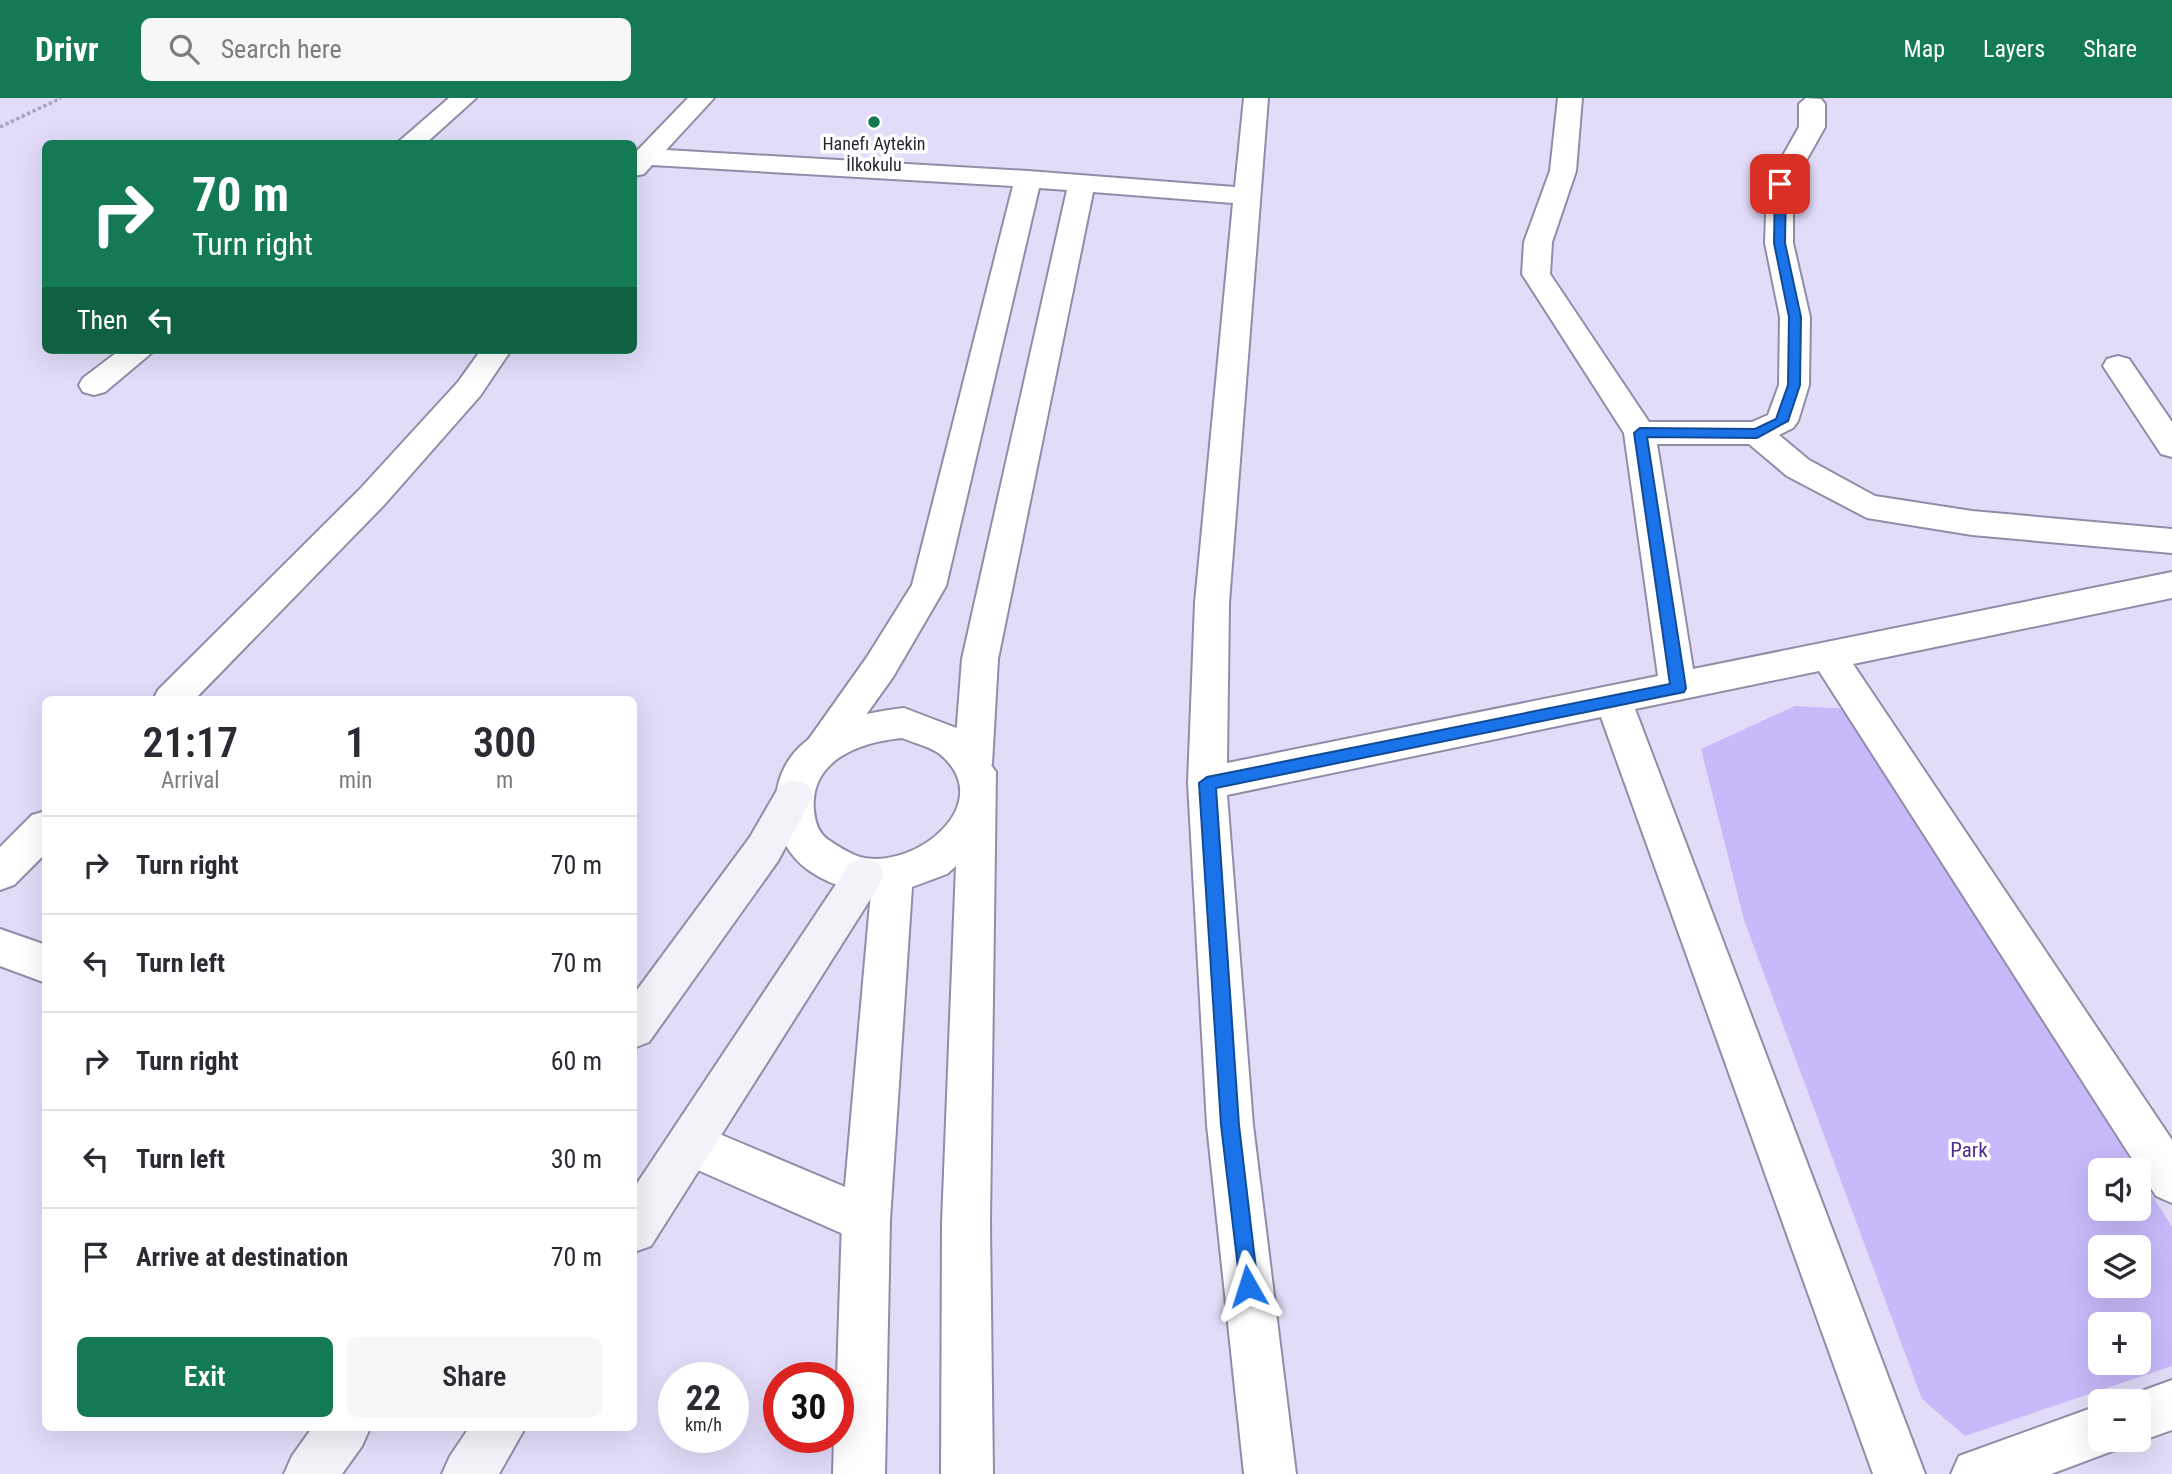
<!DOCTYPE html>
<meta charset="utf-8">
<style>
:root{--surface:#fff;--page:#f7f7f7;--text:#2b2b33;--muted:#7c7c81;--line:#e1e1e2;--accent:#147a53}
body{margin:0;font-family:"Roboto Condensed",sans-serif;background:var(--page);color:var(--text);height:100vh;display:flex;flex-direction:column;font-size:26px;white-space:nowrap}
*{box-sizing:border-box;margin:0}
p{font-size:23px;color:var(--muted)}
.icon{flex:none;width:38px;height:38px;fill:none;stroke:currentColor;stroke-width:2;stroke-linecap:round;stroke-linejoin:round}
.map{position:relative;flex:1;overflow:hidden}
.drawer{position:absolute;left:42px;top:598px;width:595px;height:735px;display:flex;flex-direction:column;background:var(--surface);border-radius:10px;box-shadow:0 7px 28px #0002}
.drawer>*{flex:none}
.top-card{position:absolute;left:42px;top:42px;width:595px;height:214px;border-radius:10px;box-shadow:0 7px 28px #0002;background:#147a53;color:#fff;overflow:hidden}
.tools{position:absolute;left:2088px;top:1060px;display:grid;gap:14px}
.tools a{display:grid;place-items:center;width:63px;height:63px;border-radius:10px;background:var(--surface);box-shadow:0 7px 28px #0002;font-size:35px}
.speed{position:absolute;left:658px;top:1264px;display:flex;gap:14px;font-size:35px;font-weight:700;text-align:center}
.speed>*{display:grid;place-content:center;width:91px;height:91px;border-radius:50%;background:var(--surface);box-shadow:0 7px 28px #0002;line-height:1}
.speed small{font-size:18px;font-weight:400}
.speed .limit{border:10px solid #d22;background:#fff;color:#111}
.pin{position:absolute;display:grid;place-items:center;width:60px;height:60px;color:#fff;margin:-30px;border-radius:14px;box-shadow:0 4px 10px #0006}
.me{position:absolute;width:77px;margin:-38px;rotate:354deg;stroke-linejoin:round;filter:drop-shadow(0 0 5px #0008)}
.turn{display:flex;align-items:center;gap:24px;height:147px;padding:0 35px;font-size:32px}
.turn .icon{width:91px;height:91px;stroke-width:2.5}
.turn b{display:block;font-size:49px;line-height:60px}
.then{display:flex;align-items:center;height:66px;padding:0 35px;background:#0003;gap:14px;font-size:26px}
.eta{display:flex;justify-content:space-evenly;align-items:center;height:119px;text-align:center}
.eta b{font-size:42px;font-weight:600;line-height:49px}
.action{display:flex;gap:14px;margin-top:auto;padding:14px 35px}
.action a{flex:1;height:80px;border-radius:10px;background:var(--accent);color:#fff;font-size:28px;font-weight:600;line-height:80px;text-align:center}
.action a+a{background:var(--page);color:var(--text)}
ul{padding:0;list-style:none}
li{display:flex;align-items:center;gap:21px;height:98px;padding:0 35px;border-top:2px solid var(--line)}
li div{flex:1}
li b{display:block;font-size:26px}
li em{font-style:normal}
header{display:flex;align-items:center;gap:42px;box-sizing:border-box;height:98px;padding:0 35px;background:var(--accent);color:#fff}
header strong{font-size:33px}
nav{display:flex;gap:38px;margin-inline-start:auto;font-size:24px}
.search{width:490px;height:63px;background:var(--page);display:flex;align-items:center;gap:18px;box-sizing:border-box;padding:0 24px;border-radius:10px;color:var(--muted);font-size:26px}
.map>svg:first-child{display:block}
.green{fill:#c8b9fa;fill-rule:evenodd}
.lines{fill:none;stroke-linecap:round;stroke-linejoin:round}
.minor-casing{stroke:#928ca7;stroke-width:4}
.tertiary-casing{stroke:#928ca7;stroke-width:4}
.secondary-casing{stroke:#928ca7;stroke-width:4}
.path{stroke:#a9a4bb;stroke-width:3.5;stroke-dasharray:3.5 2.5;stroke-linecap:butt}
.minor{fill:#fff;fill-rule:evenodd}
.tertiary{fill:#fff;fill-rule:evenodd}
.secondary{fill:#f3f2f9;fill-rule:evenodd}
.route{fill:#1a73e8;stroke:#114b97;stroke-width:2}
.poi-dot{fill:#147a53;stroke:#fff;stroke-width:2.5}
.labels{text-anchor:middle;stroke-width:7;stroke-linejoin:round;paint-order:stroke}
.far-poi-label{font-size:18px;fill:#27252f;stroke:#fff}
.park-label{font-size:21px;fill:#502c90;stroke:#fff}
</style>
<header>
<strong>Drivr</strong>
<div class="search"><svg class="icon" aria-label="search" viewBox="0 0 24 24"><circle cx="10" cy="10" r="6"/><path d="M15 15l6 6"/></svg>Search here</div>
<nav><a>Map</a><a>Layers</a><a>Share</a></nav>
</header>
<div class="map">
<svg width="2172" height="1376" viewBox="0 0 2172 1376">
<rect width="100%" height="100%" fill="#e2dcf9"/>
<path class="green" d="M1795,608L1849,611L2137,1073H2100V1111H2138L2139,1076L2172,1129V1268L1965,1338L1922,1301L1744,822L1701,651ZM2100,1150H2138V1188H2100ZM2100,1227H2138V1265H2100Z"/>
<g class="lines">
<g class="minor-casing">
<path id="minor" d="M449,0H476L425,46H396Z
M688,0H714L666,52L1028,73L1235,89L1244,0H1268L1229,505L1227,665L1658,578L1624,335L1522,176L1524,144L1550,73L1558,0H1582L1576,73L1552,144L1550,176L1649,324H1752L1768,317L1779,287L1780,219L1765,145L1767,86L1799,29V6L1806,0L1821,1L1825,6V29L1793,86V145L1810,219L1809,287L1798,323L1793,330L1779,337L1809,362L1875,398L1972,413L2172,431V455L1972,437L1867,420L1787,378L1749,346H1657L1693,571L2172,474V500L1853,566L2172,1042V1105L2156,1098L1819,573L1635,611L1925,1376H1873L1601,619L1227,697L1253,1027L1296,1376H1244L1207,1027L1188,685L1195,505L1233,105L1093,94L998,561L992,666L986,677L973,681L960,677L954,666L962,561L1067,92L1039,90L946,488L893,579L833,663L820,667L807,663L801,652L867,559L912,487L1013,88L652,67L644,76L634,78V56Z
M120,252H155L105,294L94,297L83,294L79,287L83,280Z
M481,252H511L480,298L384,407L194,602H153L158,592L360,391L458,284Z
M2118,258L2129,261L2172,324V359L2161,356L2103,268L2107,261Z
M46,713V755L14,787L0,792V749L32,717Z
M0,831L46,847V885L0,868Z
M691,1024L883,1105L890,1122L883,1139L866,1146L675,1062L668,1046L675,1030Z
M2172,1282V1332L2138,1344L2133,1342H2138V1304H2119L2120,1301Z
M2100,1307V1342H2122L2118,1351L2051,1376H1951L1959,1358Z"/>
</g>
<g class="tertiary-casing">
<path id="tertiary" d="M904,610L967,634L996,674L990,1125L993,1376H941L942,1125L956,768L947,776L912,789L890,1122L885,1376H833L834,1339H838L837,1279L842,1122L871,794C846,793 812,780 795,760C766,727 770,673 804,645C831,622 869,614 904,610ZM902,640C914,645 932,649 941,657C998,706 915,773 860,759C850,756 836,747 827,741C818,734 815,723 814,713C809,662 860,644 902,640Z"/>
</g>
<g class="secondary-casing">
<path id="secondary" d="M794,682L808,687L813,698L778,763L649,944L634,950V896L750,739L780,687Z
M864,760L878,765L884,777L878,789L651,1148L634,1154V1090L850,765Z
M312,1330H370L362,1348L342,1376H284L292,1358Z
M469,1330H525L499,1376H442L450,1358Z"/>
</g>
<path class="path" d="M0,29L61,0"/>
<use href="#minor" class="minor"/>
<use href="#tertiary" class="tertiary"/>
<use href="#secondary" class="secondary"/>
</g>
<path class="route" d="M1780,83L1786,86L1785,145L1801,219L1800,287L1788,323L1757,340L1647,339L1686,590L1684,594L1216,690L1239,1027L1258,1188L1255,1195L1248,1198L1241,1195L1221,1027L1199,685L1207,679L1670,586L1634,335L1640,330L1755,331L1776,321L1788,287L1789,219L1774,145L1775,86Z"/>
<circle class="poi-dot" cx="874" cy="24" r="7"/>
<g class="labels">
<g class="far-poi-label">
<text x="874" y="52">Hanefı Aytekin<tspan x="874" dy="21">İlkokulu</tspan></text>
</g>
<g class="park-label">
<text x="1969" y="1059">Park</text>
</g>
</g>
</svg>
<div class="tools">
<a><svg class="icon" aria-label="sound" viewBox="0 0 24 24"><path d="M4 9h4l5-4v14l-5-4H4zM17 9q2 3 0 6"/></svg></a>
<a><svg class="icon" aria-label="layers" viewBox="0 0 24 24"><path d="M12 4l9 5-9 5-9-5zM3 14l9 5 9-5"/></svg></a>
<a>+</a>
<a>−</a>
</div>
<div class="speed"><div>22<small>km/h</small></div><div class="limit">30</div></div>
<div class="pin" style="left:1780px;top:86px;background:#d93025"><svg class="icon" aria-label="arrive" viewBox="0 0 24 24"><path d="M6 21V4h12l-3 4 3 4H6"/></svg></div>
<svg class="me" style="left:1248px;top:1188px" viewBox="-20 -20 40 40"><path d="M0-17L14 15 0 8-14 15z" fill="#1a73e8" stroke="#fff" stroke-width="4"/></svg>
<div class="top-card">
<div class="turn"><svg class="icon" aria-label="right" viewBox="0 0 24 24"><path d="M7 20v-9h11M14 6l5 5-5 5"/></svg><div><b>70 m</b>Turn right</div></div>
<div class="then">Then<svg class="icon" aria-label="left" viewBox="0 0 24 24"><path d="M17 20v-9H6M10 6l-5 5 5 5"/></svg></div>
</div>
<section class="drawer">
<div class="eta">
<div><b>21:17</b><p>Arrival</p></div>
<div><b>1</b><p>min</p></div>
<div><b>300</b><p>m</p></div>
</div>
<ul>
<li><svg class="icon" aria-label="right" viewBox="0 0 24 24"><path d="M7 20v-9h11M14 6l5 5-5 5"/></svg><div><b>Turn right</b></div><em>70 m</em></li>
<li><svg class="icon" aria-label="left" viewBox="0 0 24 24"><path d="M17 20v-9H6M10 6l-5 5 5 5"/></svg><div><b>Turn left</b></div><em>70 m</em></li>
<li><svg class="icon" aria-label="right" viewBox="0 0 24 24"><path d="M7 20v-9h11M14 6l5 5-5 5"/></svg><div><b>Turn right</b></div><em>60 m</em></li>
<li><svg class="icon" aria-label="left" viewBox="0 0 24 24"><path d="M17 20v-9H6M10 6l-5 5 5 5"/></svg><div><b>Turn left</b></div><em>30 m</em></li>
<li><svg class="icon" aria-label="arrive" viewBox="0 0 24 24"><path d="M6 21V4h12l-3 4 3 4H6"/></svg><div><b>Arrive at destination</b></div><em>70 m</em></li>
</ul>
<div class="action"><a>Exit</a><a>Share</a></div>
</section>
</div>
